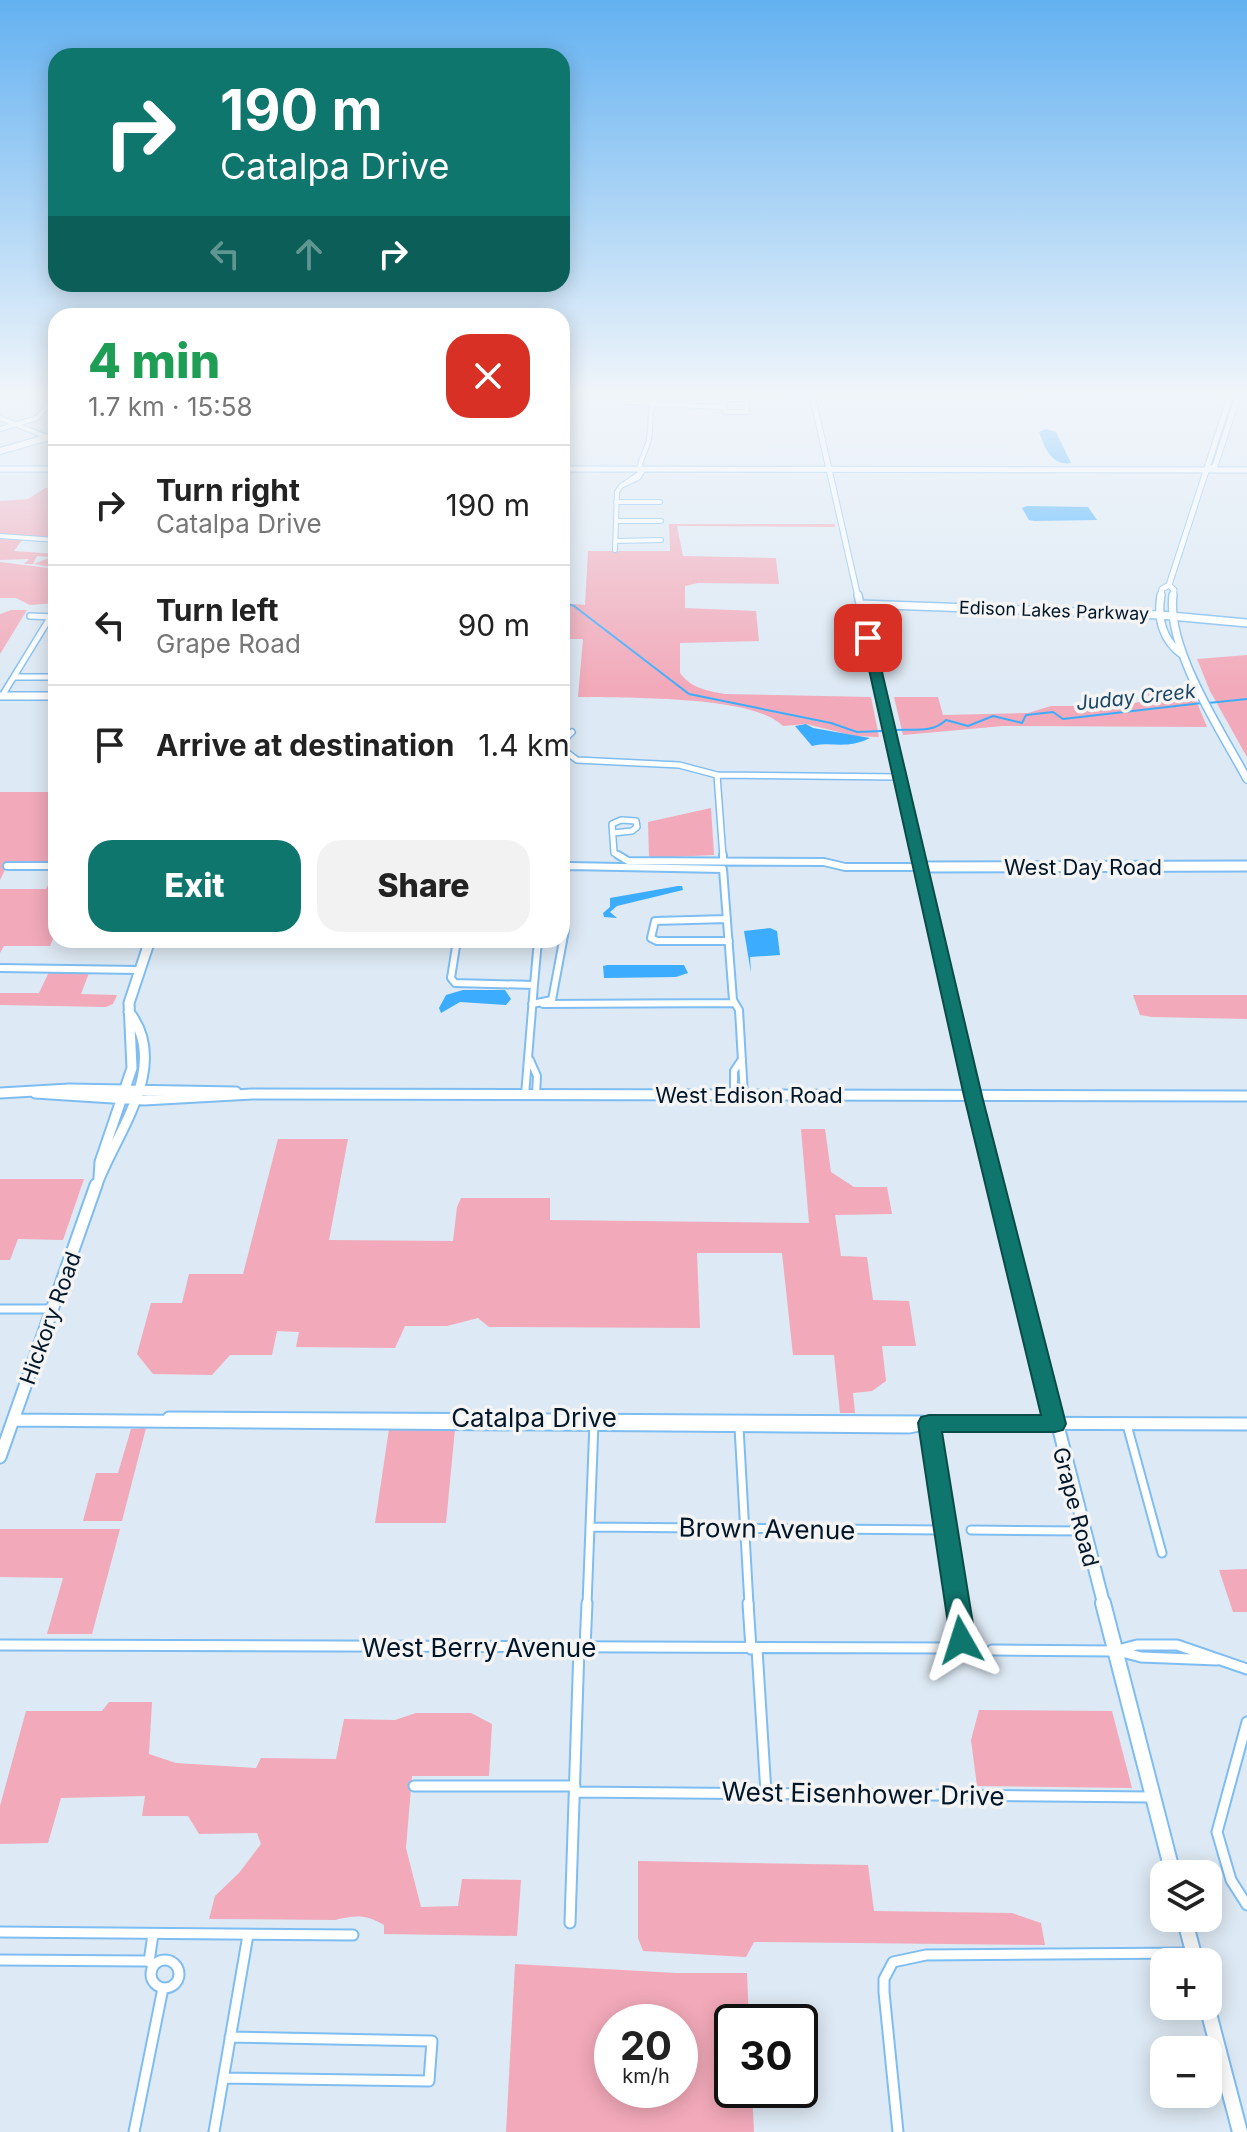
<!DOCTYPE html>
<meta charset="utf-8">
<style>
:root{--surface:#fff;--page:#f2f2f2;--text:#222;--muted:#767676;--line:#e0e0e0;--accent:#0f766e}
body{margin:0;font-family:Inter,sans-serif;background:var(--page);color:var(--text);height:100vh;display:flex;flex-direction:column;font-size:30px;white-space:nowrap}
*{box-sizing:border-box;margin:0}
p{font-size:26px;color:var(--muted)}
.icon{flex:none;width:44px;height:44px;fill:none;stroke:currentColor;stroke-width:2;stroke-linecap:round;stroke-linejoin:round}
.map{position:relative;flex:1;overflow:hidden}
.panel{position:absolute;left:48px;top:308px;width:522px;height:640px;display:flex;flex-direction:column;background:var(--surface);border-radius:24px;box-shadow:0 4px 20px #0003}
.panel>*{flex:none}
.banner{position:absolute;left:48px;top:48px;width:522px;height:244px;border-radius:24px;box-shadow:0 4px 20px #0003;background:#0f766e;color:#fff;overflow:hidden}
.buttons{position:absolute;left:1150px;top:1860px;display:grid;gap:16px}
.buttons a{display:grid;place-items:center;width:72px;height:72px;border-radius:16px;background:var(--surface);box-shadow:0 4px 20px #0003;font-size:40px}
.speed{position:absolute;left:594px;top:2004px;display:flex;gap:16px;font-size:40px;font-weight:700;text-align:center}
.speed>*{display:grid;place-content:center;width:104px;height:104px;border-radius:50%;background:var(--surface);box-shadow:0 4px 20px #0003;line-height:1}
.speed small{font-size:20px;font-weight:400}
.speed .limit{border:4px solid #111;border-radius:12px;background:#fff;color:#111}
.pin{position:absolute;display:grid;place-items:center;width:68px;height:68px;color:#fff;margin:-34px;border-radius:16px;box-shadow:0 4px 12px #0006}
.me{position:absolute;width:88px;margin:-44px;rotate:354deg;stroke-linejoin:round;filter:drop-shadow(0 0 6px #0008)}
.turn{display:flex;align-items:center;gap:28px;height:168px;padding:0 40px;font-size:36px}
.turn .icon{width:104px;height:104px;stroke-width:2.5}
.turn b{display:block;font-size:56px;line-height:68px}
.lanes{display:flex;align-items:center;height:76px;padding:0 40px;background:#0003;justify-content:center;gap:40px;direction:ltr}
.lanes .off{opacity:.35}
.round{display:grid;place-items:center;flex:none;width:84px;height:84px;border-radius:24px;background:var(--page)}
.summary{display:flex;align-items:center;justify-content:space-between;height:136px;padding:0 40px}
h1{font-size:48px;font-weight:800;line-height:60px;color:#1e9e55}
.action{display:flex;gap:16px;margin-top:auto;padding:16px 40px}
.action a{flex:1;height:92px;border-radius:24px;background:var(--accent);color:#fff;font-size:32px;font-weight:800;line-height:92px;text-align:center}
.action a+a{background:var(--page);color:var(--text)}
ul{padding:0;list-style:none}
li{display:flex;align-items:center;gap:24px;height:120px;padding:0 40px;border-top:2px solid var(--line)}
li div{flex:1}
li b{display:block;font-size:30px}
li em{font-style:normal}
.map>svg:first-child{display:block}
.green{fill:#f2a9b9;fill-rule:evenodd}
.water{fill:#3bacfe}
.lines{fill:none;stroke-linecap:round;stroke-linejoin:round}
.stream{stroke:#3bacfe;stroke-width:2}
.street-far4-casing{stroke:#7ebdf2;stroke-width:6}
.street-far3-casing{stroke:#7ebdf2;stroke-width:8}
.street-far2-casing{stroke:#7ebdf2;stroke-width:10}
.street-far1-casing{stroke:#7ebdf2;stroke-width:11}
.street-casing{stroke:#7ebdf2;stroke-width:13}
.secondary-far4-casing{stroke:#7ebdf2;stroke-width:7}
.secondary-far3-casing{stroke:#7ebdf2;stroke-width:10}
.secondary-far2-casing{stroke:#7ebdf2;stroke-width:13}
.secondary-far1-casing{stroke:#7ebdf2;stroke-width:15}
.secondary-casing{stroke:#7ebdf2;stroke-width:18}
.primary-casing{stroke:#7ebdf2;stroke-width:8}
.street-far4{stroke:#fff;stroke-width:4}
.street-far3{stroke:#fff;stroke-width:5}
.street-far2{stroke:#fff;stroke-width:6}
.street-far1{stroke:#fff;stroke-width:7}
.street{stroke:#fff;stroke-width:9}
.secondary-far4{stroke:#fff;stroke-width:5}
.secondary-far3{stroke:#fff;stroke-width:7}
.secondary-far2{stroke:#fff;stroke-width:9}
.secondary-far1{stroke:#fff;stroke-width:11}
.secondary{stroke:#fff;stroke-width:14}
.primary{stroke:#fff;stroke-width:6}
.route{fill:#0f766e;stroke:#0a4d48;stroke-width:2}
.labels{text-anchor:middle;stroke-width:7;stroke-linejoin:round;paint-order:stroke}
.far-street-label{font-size:18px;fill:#001629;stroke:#f4f4f4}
.far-water-label{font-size:20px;font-style:italic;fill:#194566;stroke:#f4f4f4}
.street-label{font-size:22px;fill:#001629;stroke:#f4f4f4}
.near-street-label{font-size:26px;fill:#001629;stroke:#f4f4f4}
</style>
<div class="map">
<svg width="1247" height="2132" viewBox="0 0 1247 2132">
<rect width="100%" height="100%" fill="#dde9f4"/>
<path class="green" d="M45,488H56V538L0,535V501L28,499Z
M669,524H835V527L677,526L683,556L776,558L779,584L698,583L685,586V608L756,611L759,641L680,643V673C691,688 707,691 725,694L871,697L879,737L855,736L806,724L783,726C753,695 624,698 578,697L583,639H562V603L585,605L588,551H670Z
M0,538L22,540L14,551L56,554L51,563L56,568L34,564L51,557L37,556L33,564H24L29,559L0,560Z
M0,562L56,569V603L30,605L16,598H0Z
M11,610H27L0,654V614Z
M1247,655V757L1210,691L1197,659Z
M1147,693H1193L1207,727L1003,726L903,735L894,697H938L943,715L1028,713L1051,706H1113L1147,701L1150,698Z
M0,792H56V862H9L0,880Z
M711,808L714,855L649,858L648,822Z
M56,869V932L50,946H4L0,953V889H46Z
M49,972L89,973L81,994L117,995L113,1004L106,1007L0,1005V993H39Z
M1133,995H1247V1019L1152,1017L1140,1015Z
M801,1129H825L831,1172L854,1187H887L892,1214L835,1215L841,1256L867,1257L873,1300L909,1301L916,1346H882L886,1381L872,1391L853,1393L855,1413H840L834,1355H793L782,1253H697L700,1328L489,1327L478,1318L447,1326H405L395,1348L296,1347L299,1332L277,1331L272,1355H230L212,1375L153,1374L137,1354L151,1303H182L189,1274H243L278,1139H348L329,1240L453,1241L457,1207L461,1198H550V1220L809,1223Z
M0,1179H84L63,1240L18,1239L10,1260H0Z
M146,1428L122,1521H83L96,1473H118L131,1429Z
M389,1429H455L446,1523H375Z
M0,1529H120L92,1634H47L63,1578L0,1577Z
M1247,1569V1612H1233L1219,1570Z
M109,1702H152L149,1754L176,1763L256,1768L261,1758L336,1759L344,1719L395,1720L416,1713H471L492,1724L489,1776H412L406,1848L421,1907L458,1906L462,1879L521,1880L517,1936L384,1934V1925C367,1914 354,1915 335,1920L209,1919L215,1896L239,1873L261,1844L257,1833L199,1834L188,1816H142L145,1796L61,1798L48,1843L0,1844V1806L26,1711H102Z
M979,1710L1112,1711L1132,1788L977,1786L971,1740Z
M638,1861L868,1865L874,1911L1012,1913L1041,1923L1045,1945L754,1942L746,1957L643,1951L638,1938Z
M515,1964L676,1973H747L749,2022H732V2090H752L754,2132H506ZM612,2022H680V2090H612Z"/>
<path class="water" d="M1046,429L1056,432L1071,463C1052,466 1045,449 1039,432Z
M1027,506L1088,507L1097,520L1034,521L1029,520L1022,508Z
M806,724L813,728L870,738C845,750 834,741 812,746L795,726Z
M678,886H682L683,890L617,906L610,912L617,918L604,917L603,913L610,907V898Z
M770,928L777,931L780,955L750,957L751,973L744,931Z
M607,965H684L688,973L676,977L604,978L603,966Z
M463,990H505L511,999L506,1005L460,1002L441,1013L439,1008L446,995Z"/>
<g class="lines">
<path class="stream" d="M562,602L574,606L689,694L831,723L857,732L882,731
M1208,703L1247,699
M896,730C913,729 933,733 946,720L968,726L993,716L1022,723L1026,715L1053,712L1063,719L1202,703"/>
<g class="street-far4-casing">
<path id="street-far4" d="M749,391L812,393
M723,399H745L747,412H725Z
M654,403L625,402V399H656
M653,404L724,407
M0,418L47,437
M0,429L37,418L56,396
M639,471C640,458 647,450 649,439C653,417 646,415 659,393
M642,472L638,478L621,486Z
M616,502H660
M562,507L566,506
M616,521H661
M562,532V543
M0,536L56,540
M616,541L661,540
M615,550L617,492L621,486"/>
</g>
<g class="street-far3-casing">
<path id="street-far3" d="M30,616L56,617
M14,677H56
M2,696L51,616
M572,732L565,739V751L577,760L679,765L717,775L723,857
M717,775L899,777
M613,833L632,831L637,827L636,821L621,820L612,824L614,853L622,857"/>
</g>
<g class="street-far2-casing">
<path id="street-far2" d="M618,855L628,861L824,862L845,867H920
M723,855V861
M7,866H56
M562,869L569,866L723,869L733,1000L739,1010L744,1095
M727,919L655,921L651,938L657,941H729
M457,940L451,978L455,983L534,985L538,940
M0,968L138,970
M532,1004L552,1000L565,930L562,892
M543,1004L734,1003
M530,1060L537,1076L536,1095
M525,1095L534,985
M734,1095V1071L742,1059"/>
</g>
<g class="street-far1-casing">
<path id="street-far1" d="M0,1309H52
M929,1423L958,1605
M1127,1425L1162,1553
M739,1427L749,1605
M590,1527L944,1530
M971,1530L1083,1531
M587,1605L594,1422"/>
</g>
<g class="street-casing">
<path id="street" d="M748,1603L751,1649
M0,1645L953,1648L961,1640L958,1603
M585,1648L587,1603
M757,1649L766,1793
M992,1650L1114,1651L1137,1645H1177L1247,1669
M1118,1651L1141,1657L1217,1660
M1247,1722L1217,1832L1231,1880L1247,1905
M414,1786H575
M575,1792L1152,1797
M570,1923L579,1648
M0,1932L353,1935
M0,1960L147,1961
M151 1974a14 14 0 1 1 28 0a14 14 0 1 1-28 0Z
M149,1962L153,1934
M223,2078L429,2081L432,2041L230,2037
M134,2132L163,1988
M214,2132L248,1935
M898,2132L884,1992V1979L893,1962L926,1955L1191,1953"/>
</g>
<g class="secondary-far4-casing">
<path id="secondary-far4" d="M811,390L858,597
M812,393L1238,394
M0,469H56
M562,469L1247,470
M1208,470L1215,466L1240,390
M1169,585L1174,590L1173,597
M1160,597L1162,589L1169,585L1232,391"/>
</g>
<g class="secondary-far3-casing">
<path id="secondary-far3" d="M858,595L918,857
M1161,595C1157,619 1163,641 1183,655
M1173,595C1166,649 1222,732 1247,779
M860,604L1160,615L1247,623
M0,696H56"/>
</g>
<g class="secondary-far2-casing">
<path id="secondary-far2" d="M918,855L996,1187
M920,867L1247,866
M0,1093L69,1089L236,1092
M35,1093L144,1100L252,1094L1247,1096
M99,1178L100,1162L132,1068L129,1003L150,940
M96,1187C114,1135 172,1067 129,1012"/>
</g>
<g class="secondary-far1-casing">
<path id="secondary-far1" d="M996,1185L1104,1605
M169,1418L922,1422
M13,1420L909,1427L929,1423L1247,1424
M0,1457L96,1185"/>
</g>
<g class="secondary-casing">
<path id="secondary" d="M1103,1603L1173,1874
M1184,1918L1196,1962
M1207,2006L1240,2132"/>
</g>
<g class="primary-casing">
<path id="primary" d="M0,451L56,435"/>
</g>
<use href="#street-far4" class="street-far4"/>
<use href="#street-far3" class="street-far3"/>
<use href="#street-far2" class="street-far2"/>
<use href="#street-far1" class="street-far1"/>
<use href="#street" class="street"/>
<use href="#secondary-far4" class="secondary-far4"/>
<use href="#secondary-far3" class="secondary-far3"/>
<use href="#secondary-far2" class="secondary-far2"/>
<use href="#secondary-far1" class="secondary-far1"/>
<use href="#secondary" class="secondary"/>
<use href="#primary" class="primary"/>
</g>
<linearGradient id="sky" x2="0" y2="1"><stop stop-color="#63b1f1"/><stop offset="0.57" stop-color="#f0f5fa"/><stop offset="1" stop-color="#f0f5fa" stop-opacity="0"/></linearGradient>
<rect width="1247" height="689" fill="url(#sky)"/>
<path class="route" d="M868,634L874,638L982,1096L1066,1424L1063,1430L1055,1432H942L974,1630L970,1648L961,1651L952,1648L948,1640L949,1630L918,1423L921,1417L929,1415H1041L964,1096L862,638Z"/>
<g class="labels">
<g class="far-street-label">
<text transform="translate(1054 611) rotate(2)" y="6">Edison Lakes Parkway</text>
</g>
<g class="far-water-label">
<text transform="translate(1136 697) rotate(-6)" y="7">Juday Creek</text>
</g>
<g class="street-label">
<text x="1083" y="875">West Day Road</text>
<text x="749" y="1103">West Edison Road</text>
<text transform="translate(50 1318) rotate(-70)" y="8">Hickory Road</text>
<text transform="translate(1076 1507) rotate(75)" y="8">Grape Road</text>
</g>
<g class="near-street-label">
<text x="534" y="1427">Catalpa Drive</text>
<text transform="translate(767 1529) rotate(1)" y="9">Brown Avenue</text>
<text x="479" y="1657">West Berry Avenue</text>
<text transform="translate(863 1794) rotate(1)" y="9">West Eisenhower Drive</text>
</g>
</g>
</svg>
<div class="buttons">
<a><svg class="icon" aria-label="layers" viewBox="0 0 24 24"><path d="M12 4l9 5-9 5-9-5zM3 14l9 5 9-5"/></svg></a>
<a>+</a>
<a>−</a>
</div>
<div class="speed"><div>20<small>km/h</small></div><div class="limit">30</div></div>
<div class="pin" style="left:868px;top:638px;background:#d93025"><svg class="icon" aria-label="arrive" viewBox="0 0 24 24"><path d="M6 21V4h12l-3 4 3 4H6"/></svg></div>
<svg class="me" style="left:961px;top:1640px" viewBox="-20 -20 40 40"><path d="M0-17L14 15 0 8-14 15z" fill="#0f766e" stroke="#fff" stroke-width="4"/></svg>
<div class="banner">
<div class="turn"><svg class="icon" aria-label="right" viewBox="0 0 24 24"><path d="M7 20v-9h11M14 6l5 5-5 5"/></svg><div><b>190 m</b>Catalpa Drive</div></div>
<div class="lanes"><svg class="icon off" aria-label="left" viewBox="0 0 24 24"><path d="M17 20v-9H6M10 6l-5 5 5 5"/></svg><svg class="icon off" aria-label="ahead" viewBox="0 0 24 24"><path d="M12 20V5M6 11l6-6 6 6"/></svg><svg class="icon" aria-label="right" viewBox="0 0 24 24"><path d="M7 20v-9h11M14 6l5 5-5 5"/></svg></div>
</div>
<section class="panel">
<div class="summary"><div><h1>4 min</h1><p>1.7 km · 15:58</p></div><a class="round" style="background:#d93025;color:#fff"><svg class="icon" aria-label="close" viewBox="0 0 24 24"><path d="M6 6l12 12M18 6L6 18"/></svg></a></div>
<ul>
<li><svg class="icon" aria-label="right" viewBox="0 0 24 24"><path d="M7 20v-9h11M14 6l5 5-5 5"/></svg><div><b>Turn right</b><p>Catalpa Drive</p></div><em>190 m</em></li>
<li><svg class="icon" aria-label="left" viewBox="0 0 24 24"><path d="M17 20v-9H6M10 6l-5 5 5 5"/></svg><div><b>Turn left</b><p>Grape Road</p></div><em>90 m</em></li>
<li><svg class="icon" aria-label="arrive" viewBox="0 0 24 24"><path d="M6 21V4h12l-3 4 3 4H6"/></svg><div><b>Arrive at destination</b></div><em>1.4 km</em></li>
</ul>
<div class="action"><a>Exit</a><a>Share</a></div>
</section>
</div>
